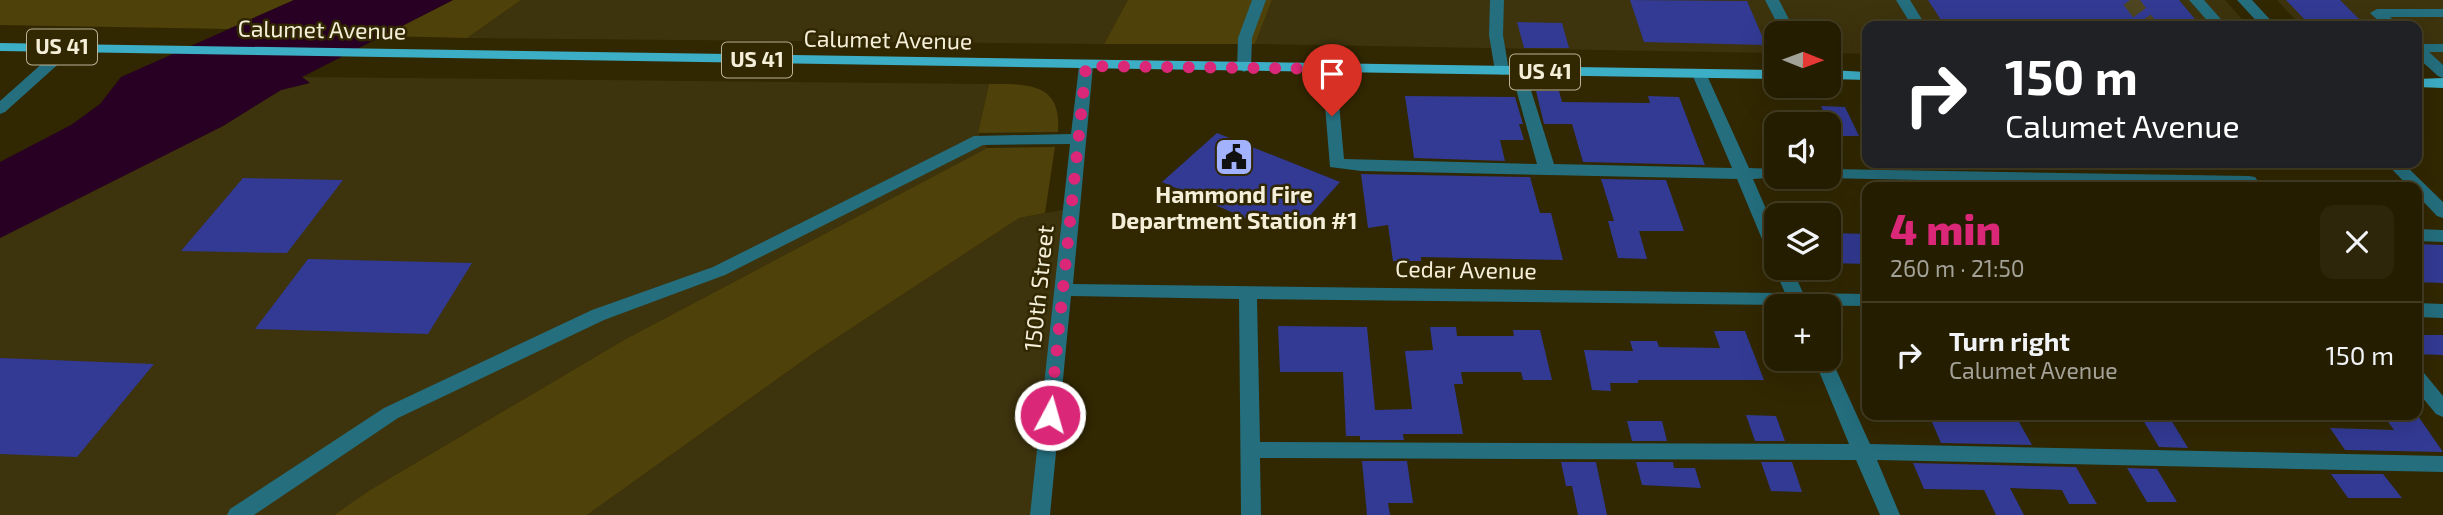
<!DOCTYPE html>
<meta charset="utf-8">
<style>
:root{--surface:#251d00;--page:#2d260a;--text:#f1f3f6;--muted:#a3a299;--line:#423b22;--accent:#db2777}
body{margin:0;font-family:"Exo 2",sans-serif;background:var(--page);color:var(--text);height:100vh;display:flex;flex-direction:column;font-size:26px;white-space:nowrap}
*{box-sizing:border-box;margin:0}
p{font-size:23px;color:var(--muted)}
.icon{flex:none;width:38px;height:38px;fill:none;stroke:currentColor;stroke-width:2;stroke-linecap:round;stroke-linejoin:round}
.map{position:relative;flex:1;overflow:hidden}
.drawer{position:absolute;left:1862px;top:182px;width:560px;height:238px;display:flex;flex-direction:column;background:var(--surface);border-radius:14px;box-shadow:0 7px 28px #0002,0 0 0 2px var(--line)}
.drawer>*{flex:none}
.banner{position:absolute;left:1862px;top:21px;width:560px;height:147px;border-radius:14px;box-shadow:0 7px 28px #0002,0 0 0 2px var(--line);background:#202124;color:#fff;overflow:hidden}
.needle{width:46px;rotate:91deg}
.controls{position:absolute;left:1764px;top:21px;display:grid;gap:14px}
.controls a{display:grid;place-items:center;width:77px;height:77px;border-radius:14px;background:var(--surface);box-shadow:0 7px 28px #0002,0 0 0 2px var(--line);font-size:35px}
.pin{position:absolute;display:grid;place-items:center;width:60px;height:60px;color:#fff;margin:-72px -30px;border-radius:50% 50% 50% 0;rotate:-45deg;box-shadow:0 0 7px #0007}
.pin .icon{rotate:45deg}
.me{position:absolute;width:77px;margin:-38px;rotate:6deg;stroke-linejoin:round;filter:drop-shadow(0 0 5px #0008)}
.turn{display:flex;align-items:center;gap:24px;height:147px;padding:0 28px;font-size:32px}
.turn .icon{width:91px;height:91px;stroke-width:2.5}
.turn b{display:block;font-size:49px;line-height:60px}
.round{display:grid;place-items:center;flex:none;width:74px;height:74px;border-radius:14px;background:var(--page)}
.headline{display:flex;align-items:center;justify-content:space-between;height:119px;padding:0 28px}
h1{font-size:42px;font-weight:800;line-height:52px;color:var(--accent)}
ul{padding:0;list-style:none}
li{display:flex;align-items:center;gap:21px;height:105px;padding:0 28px;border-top:2px solid var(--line)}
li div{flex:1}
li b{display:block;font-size:26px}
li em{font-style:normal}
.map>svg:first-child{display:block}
.built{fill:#3d330d}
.green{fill:#4f410a}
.water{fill:#280023}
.building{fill:#323a93}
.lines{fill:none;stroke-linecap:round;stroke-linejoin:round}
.minor-tunnel{stroke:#4e4521;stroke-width:16;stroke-dasharray:16 8;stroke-linecap:butt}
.minor{fill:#246e7d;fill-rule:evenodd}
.major{fill:#3caec5;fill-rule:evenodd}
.route{stroke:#db2777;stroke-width:12;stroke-dasharray:0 21.6}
.labels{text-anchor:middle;stroke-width:5;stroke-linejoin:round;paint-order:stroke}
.shield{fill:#312700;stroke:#bab398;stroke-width:2}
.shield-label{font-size:21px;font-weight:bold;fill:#f5efd9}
.street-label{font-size:23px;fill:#f5efd9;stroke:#312700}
.poi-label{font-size:23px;font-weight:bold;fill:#f5efd9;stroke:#312700}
</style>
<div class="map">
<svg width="2443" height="515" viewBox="0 0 2443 515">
<rect width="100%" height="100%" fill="#312700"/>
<path class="built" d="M521,0H1128L1104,44L467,38Z
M1272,0H2225L2248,26H1867V54L1829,53V33H1776V53L1255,44Z
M2277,0H2443V64L2417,63V26H2301Z
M302,77L989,84L978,133L987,148L624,340L370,490L334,515H0V238L223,126L281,90L310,83Z
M1072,208L1038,515H587L815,352L1019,218Z"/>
<path class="green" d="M0,0H294L228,29L0,25Z
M453,0H521L467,38L383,36Z
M1128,0H1272L1255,44H1104Z
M989,84C1028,84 1062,82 1058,132L978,133Z
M1055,147L1045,213L1019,218L815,352L587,515H334L370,490L624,340L987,148Z"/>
<path class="water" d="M294,0H453L302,77L310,83L281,90L223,126L0,238V162L71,125L100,104L121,77Z"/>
<path class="building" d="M1630,0L1747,1L1766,45L1644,42Z
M1928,0H2179L2200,25L2159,24L2147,17L2140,24L2105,23L2108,26H1945Z
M2286,0H2340L2366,26H2311Z
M1517,22L1562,23L1569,48H1524Z
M1536,91H1559L1562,102L1650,103L1648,96L1679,97L1705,165L1583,162L1572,124H1544Z
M1405,96L1515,97L1523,124H1519L1524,140H1500L1505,161L1414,158Z
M1821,106L1845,107L1859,136H1834Z
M1217,133L1340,182L1297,230L1273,220L1266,227L1162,182Z
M1361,174L1530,177L1540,213H1551L1563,260L1421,257V261H1393L1388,225L1368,228Z
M243,178L343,180L287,253L181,251Z
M1601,179L1666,180L1684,231H1639L1647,259L1618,258L1608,221H1614Z
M1829,233L1867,234V264L1829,263Z
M2417,244L2443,245V283L2417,282Z
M308,259L472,263L428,334L255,329Z
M1278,326L1367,327L1375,410L1412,409L1405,351L1433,350L1430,327H1456L1457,336H1514L1513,330H1540L1552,380H1523L1521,372H1461L1463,384H1454L1463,434H1403L1404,440H1360V436H1346L1343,372H1280Z
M1714,331H1745L1764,380H1638V383H1610L1611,391L1592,390L1584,350L1633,351L1630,341H1657L1659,347L1720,348Z
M2417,335H2443V355L2417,354Z
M0,358L154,364L77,457L0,454Z
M1746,415L1776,416L1785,441H1755Z
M2140,415H2168L2188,448L2159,447Z
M2383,415L2418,416L2443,452L2345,450L2330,428L2394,430Z
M1627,421H1662L1667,441H1632Z
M1932,422H2019L2032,445L1941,443Z
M1362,461H1407L1413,503H1388L1390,515H1367Z
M1561,462H1596L1607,515H1578L1572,486H1566Z
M1636,462H1673L1674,468H1695L1701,488L1642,485Z
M1761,462H1792L1802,492L1771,491Z
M1913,463L2076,467L2097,504H2069L2062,490L2010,488L2024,515H1996L1984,490L1924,489Z
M2127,468L2157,469L2177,502H2147Z
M2331,474H2383L2402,498H2348Z"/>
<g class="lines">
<path class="minor-tunnel" d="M2130,0L2148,24"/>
<path class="minor" d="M1252,0H1266L1252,38L1251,68L1244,72L1237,68L1238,38Z
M1490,0H1504L1503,35L1509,71L1502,75L1495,71L1489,35Z
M1765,0H1779L1796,33H1782Z
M1896,0H1910L1926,26H1912Z
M2189,0H2204L2227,26H2212Z
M2237,0H2252L2276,26H2261Z
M2377,9H2443V17H2390L2399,26H2384L2370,13Z
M2148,20L2157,26H2142L2143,21Z
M69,43L76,47L74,50L5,112L0,114V101L64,44Z
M2417,44H2443V52H2429L2443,65V78L2438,76L2417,57Z
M1086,62L1093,66L1073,284L1785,293L1774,268L1776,264V268H1792L1803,293L1867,294V306L1257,299L1260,442L1849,444L1814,359H1829V354L1870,444L2443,456V472L1877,460L1900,515H1880L1856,460L1260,458L1261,515H1241L1239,299L1071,296L1050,515H1030L1070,144L983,145L725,275L604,320L398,418L254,515H227L230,509L384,408L592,310L713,267L974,136L1071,134L1079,66Z
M1329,65L1336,69L1344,159L1537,164L1511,71L1518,67L1525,71L1554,164L1732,168L1692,74L1695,71H1705L1749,168L1776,169V177H1782L1753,179L1776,232V257L1767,251L1737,179L1361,171L1330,167L1322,69Z
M2386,163H2403L2443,202V218L2437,216L2417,195V187H2409Z
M1829,169L2249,176L2255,177L2262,187L1823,178L1829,177Z
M2417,229L2443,230V242L2417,241Z
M2417,303L2443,304V318L2417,317Z
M2417,371L2424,373L2443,396V417L2436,414L2417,391Z"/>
<path class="major" d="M0,43L1776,70V79L0,51Z
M1829,70L1867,72V80L1829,79Z
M2443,78V88L2417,87V79Z"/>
</g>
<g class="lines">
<path class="route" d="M1050,415L1086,66L1329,69L1332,116"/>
</g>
<defs>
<g id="civic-square" transform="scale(2.0125)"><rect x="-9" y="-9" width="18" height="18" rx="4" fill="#a2b2fd" stroke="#312700"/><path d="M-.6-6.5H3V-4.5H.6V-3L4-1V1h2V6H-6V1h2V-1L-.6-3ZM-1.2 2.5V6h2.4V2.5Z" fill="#111"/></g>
</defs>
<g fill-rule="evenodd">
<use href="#civic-square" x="1234" y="157"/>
</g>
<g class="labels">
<g class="shield">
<rect x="27" y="29.5" width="70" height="35" rx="5"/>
<rect x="722" y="42.5" width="70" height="35" rx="5"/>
<rect x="1510" y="54.5" width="70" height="35" rx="5"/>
</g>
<g class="shield-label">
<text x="62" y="54">US 41</text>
<text x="757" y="67">US 41</text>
<text x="1545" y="79">US 41</text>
</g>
<g class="street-label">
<text transform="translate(322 30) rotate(1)" y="8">Calumet Avenue</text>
<text transform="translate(888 40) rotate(1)" y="8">Calumet Avenue</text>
<text transform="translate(1466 270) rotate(1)" y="8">Cedar Avenue</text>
<text transform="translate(1039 288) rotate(-84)" y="8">150th Street</text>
</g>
<g class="poi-label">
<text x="1234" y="203">Hammond Fire<tspan x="1234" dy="26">Department Station #1</tspan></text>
</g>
</g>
</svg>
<div class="controls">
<a><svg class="needle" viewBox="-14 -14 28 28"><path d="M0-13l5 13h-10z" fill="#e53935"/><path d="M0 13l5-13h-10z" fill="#a3a299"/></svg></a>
<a><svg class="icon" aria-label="sound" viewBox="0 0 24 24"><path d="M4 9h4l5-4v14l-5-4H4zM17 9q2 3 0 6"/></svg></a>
<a><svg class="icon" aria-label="layers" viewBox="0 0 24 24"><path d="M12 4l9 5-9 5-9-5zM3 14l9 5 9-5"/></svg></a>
<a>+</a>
</div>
<div class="pin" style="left:1332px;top:116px;background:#d93025"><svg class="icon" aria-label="arrive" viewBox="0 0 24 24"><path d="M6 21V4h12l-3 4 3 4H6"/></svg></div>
<svg class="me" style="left:1050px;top:415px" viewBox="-20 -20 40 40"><circle r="17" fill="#db2777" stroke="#fff" stroke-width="3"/><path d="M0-11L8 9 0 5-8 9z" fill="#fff"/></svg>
<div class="banner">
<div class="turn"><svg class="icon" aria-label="right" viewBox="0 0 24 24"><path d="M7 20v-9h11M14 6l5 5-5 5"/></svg><div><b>150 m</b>Calumet Avenue</div></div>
</div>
<section class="drawer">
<div class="headline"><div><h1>4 min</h1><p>260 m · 21:50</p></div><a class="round"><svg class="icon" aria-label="close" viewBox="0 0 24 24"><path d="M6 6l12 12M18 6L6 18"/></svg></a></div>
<ul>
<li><svg class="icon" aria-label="right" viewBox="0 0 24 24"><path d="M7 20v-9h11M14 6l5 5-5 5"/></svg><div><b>Turn right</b><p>Calumet Avenue</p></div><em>150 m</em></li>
</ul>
</section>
</div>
